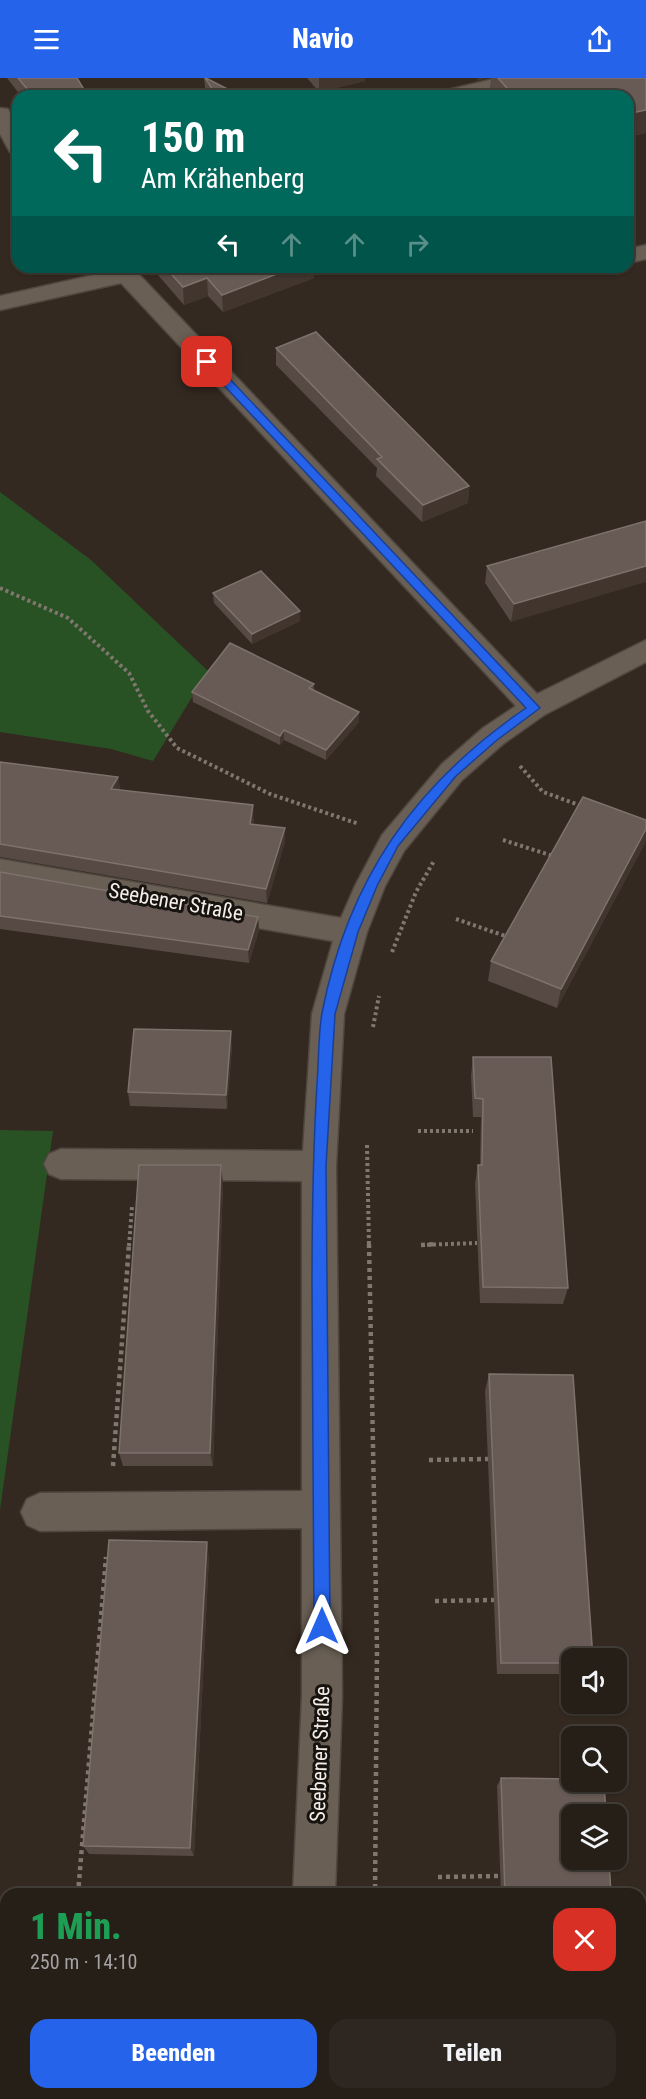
<!DOCTYPE html>
<html lang="de">
<meta charset="utf-8">
<style>
:root{--surface:#261f18;--page:#2e2721;--text:#f1f3f6;--muted:#a4a2a2;--line:#423d37;--accent:#2563eb}
body{margin:0;font-family:"Roboto Condensed",sans-serif;background:var(--page);color:var(--text);height:100vh;display:flex;flex-direction:column;font-size:22px;white-space:nowrap}
*{box-sizing:border-box;margin:0}
p{font-size:20px;color:var(--muted)}
.icon{flex:none;width:33px;height:33px;fill:none;stroke:currentColor;stroke-width:2;stroke-linecap:round;stroke-linejoin:round}
.map{position:relative;flex:1;overflow:hidden}
.side{position:absolute;left:0px;top:1810px;width:646px;height:212px;display:flex;flex-direction:column;background:var(--surface);border-radius:18px 18px 0 0;box-shadow:0 2px 4px #0004,0 0 0 2px var(--line)}
.side>*{flex:none}
.top-card{position:absolute;left:12px;top:12px;width:622px;height:183px;border-radius:18px;box-shadow:0 2px 4px #0004,0 0 0 2px var(--line);background:#00695c;color:#fff;overflow:hidden}
.controls{position:absolute;left:561px;top:1570px;display:grid;gap:12px}
.controls a{display:grid;place-items:center;width:66px;height:66px;border-radius:12px;background:var(--surface);box-shadow:0 2px 4px #0004,0 0 0 2px var(--line);font-size:30px}
.pin{position:absolute;display:grid;place-items:center;width:51px;height:51px;color:#fff;margin:-26px;border-radius:12px;box-shadow:0 3px 9px #0006}
.me{position:absolute;width:66px;margin:-33px;rotate:0deg;stroke-linejoin:round;filter:drop-shadow(0 0 4px #0008)}
.turn{display:flex;align-items:center;gap:21px;height:126px;padding:0 30px;font-size:27px}
.turn .icon{width:78px;height:78px;stroke-width:2.5}
.turn b{display:block;font-size:42px;line-height:51px}
.lanes{display:flex;align-items:center;height:57px;padding:0 30px;background:#0003;justify-content:center;gap:30px;direction:ltr}
.lanes .off{opacity:.35}
.round{display:grid;place-items:center;flex:none;width:63px;height:63px;border-radius:18px;background:var(--page)}
.overview{display:flex;align-items:center;justify-content:space-between;height:102px;padding:0 30px}
h1{font-size:36px;font-weight:800;line-height:45px;color:#1e9e55}
.cta{display:flex;gap:12px;margin-top:auto;padding:12px 30px}
.cta a{flex:1;height:69px;border-radius:18px;background:var(--accent);color:#fff;font-size:24px;font-weight:800;line-height:69px;text-align:center}
.cta a+a{background:var(--page);color:var(--text)}
header{display:flex;justify-content:space-between;align-items:center;height:78px;padding:0 30px;background:var(--accent);color:#fff;font-size:27px;font-weight:800}
.map>svg:first-child{display:block}
.green{fill:#285224}
.lines{fill:none;stroke-linecap:round;stroke-linejoin:round}
.minor-casing{stroke:#4f473f;stroke-width:3}
.path-far1{stroke:#80776f;stroke-width:4;stroke-dasharray:3 3;stroke-linecap:butt}
.path{stroke:#80776f;stroke-width:4.5;stroke-dasharray:4 4;stroke-linecap:butt}
.minor{fill:#695f54;fill-rule:evenodd}
.wall{fill:#574944}
.shaded-wall{fill:#41352e}
.building{fill:#685b56;stroke:#7e726d;stroke-width:1.5}
.route{fill:#2563eb;stroke:#184099;stroke-width:1.5}
.labels{text-anchor:middle;stroke-width:6;stroke-linejoin:round;paint-order:stroke}
.street-label{font-size:21px;fill:#f5eee8;stroke:#17130f}
</style>
<header><svg class="icon" aria-label="menu" viewBox="0 0 24 24"><path d="M4 6h16M4 12h16M4 18h16"/></svg>Navio<svg class="icon" aria-label="share" viewBox="0 0 24 24"><path d="M12 15V3M7 8l5-5 5 5M5 13v7h14v-7"/></svg></header>
<div class="map">
<svg width="646" height="2021" viewBox="0 0 646 2021">
<rect width="100%" height="100%" fill="#332920"/>
<path class="green" d="M0,414L91,482L208,593L153,683L111,671L0,654Z
M0,1052L53,1053L0,1432Z"/>
<g class="lines">
<g class="minor-casing">
<path id="minor" d="M498,0H536L533,4L474,18H436L439,14Z
M0,30L8,31L18,49V75L10,74L0,56Z
M646,167V181L628,185V171Z
M107,189H132L537,616L646,562V584L544,637L503,666L462,702L404,773L385,808L367,854L344,936L336,1088L342,1618L335,1816H293L302,1618V1450L40,1453L27,1447L21,1434L27,1421L40,1415L302,1413V1103L61,1101L49,1096L44,1086L49,1076L61,1071L303,1073L312,936L333,863L0,805V781L341,840L355,808L382,757L442,686L483,650L516,628L121,205L0,232V218L111,193Z
M6,1827V1871H2L0,1828Z
M280,2016H326V2021H280Z"/>
</g>
<path class="path-far1" d="M0,510L68,540L129,595L148,633L177,670L270,716L359,746
M520,688L543,714L582,728
M503,762L553,778
M456,841L508,859
M392,874L416,814L434,783
M373,949L379,918
M418,1053H473
M367,1067L369,1168
M421,1167L477,1165
M129,1168L132,1129"/>
<path class="path" d="M369,1166L377,1571L375,1816
M421,1167L436,1166
M429,1382L488,1381
M113,1388L129,1166
M435,1523L494,1522
M438,1799L501,1798
M78,1816L106,1479
M367,2016V2021
M50,2021L51,2016"/>
<use href="#minor" class="minor"/>
</g>
<path class="wall" d="M7,0H77L88,18H21Z
M204,0H206L241,18H206Z
M307,0H365V3L319,14Z
M491,0H646V55L628,59V18H490L489,17Z
M151,189H314V200L223,234L208,218L184,227Z
M276,270L469,408L468,425L422,444L376,398L377,390L276,287Z
M646,443L511,544L485,505L487,488Z
M213,515L300,533V543L252,566L214,525Z
M314,606V612L359,634V644L326,682L284,662L280,667L193,624L192,614Z
M0,684L118,699L120,712L254,741L253,746L285,764L267,825L0,779Z
M646,742V759L645,765L557,930L488,903L491,883Z
M0,794L258,839L259,852L249,885L0,851Z
M232,968L227,1031L130,1028L128,1014Z
M473,979L568,1210L563,1226L480,1225L475,1105L478,1087H480L481,1039H473L471,998Z
M223,1105L213,1388H123L119,1375Z
M489,1296L572,1581V1596H497L485,1313Z
M209,1478L194,1778L89,1776L83,1768Z
M501,1700L611,1816H501L497,1708Z
M508,2016H624V2021H508Z"/>
<path class="shaded-wall" d="M319,0H365V3L319,14Z
M477,0H488L477,3Z
M613,15V18H598Z
M646,32V55L628,59L632,35Z
M295,189H314V200L223,234L222,217Z
M207,200L208,218L184,227L183,209Z
M469,408L468,425L422,444L423,427Z
M646,488V504L511,544L514,526Z
M300,533V543L252,566V556Z
M359,634V644L326,682V672Z
M284,652V662L280,667V658Z
M118,699L120,713L111,711Z
M253,727L254,741L250,760V746Z
M285,750V764L267,825L266,811Z
M646,751V759L645,765L557,930L561,911Z
M258,839L259,852L249,885L248,872Z
M231,953L232,968L227,1031L226,1017Z
M221,1087L223,1105L213,1388L210,1375Z
M207,1464L209,1478L194,1778L190,1770Z
M162,2016H166V2021H161Z"/>
<path class="building" d="M18,0H77L88,18H33Z
M205,0H206L241,18H217Z
M498,0H646V32L632,35L628,31V18H616L613,15L598,18H514Z
M165,189H295L222,217L207,200L183,209Z
M316,254L469,408L423,427L377,381L382,379L276,270Z
M646,443V488L514,526L487,488Z
M261,493L300,533L252,556L213,515Z
M230,565L314,606L309,610L359,634L326,672L284,652L280,658L192,614Z
M0,684L118,699L111,711L253,727L250,746L285,750L266,811L0,766Z
M583,719L646,742V751L561,911L491,883Z
M0,794L258,839L248,872L0,838Z
M134,951L231,953L226,1017L128,1014Z
M473,979H551L568,1210L483,1209L478,1087H482L483,1021L475,1020Z
M139,1087H221L210,1375H119Z
M489,1296L573,1297L593,1581H572V1585H501Z
M109,1462L207,1464L190,1770L83,1768Z
M501,1700L572,1701V1704H604L606,1737H572V1782H609L611,1816H505Z
M57,2016H162L161,2021H56Z
M513,2016H624V2021H513Z"/>
<path class="route" d="M204,281H211L540,630L497,662L456,698L398,768L377,808L358,854L335,936L326,1088L330,1548L328,1554L322,1556L316,1554L314,1548C313,1435 313,1322 312,1209C312,1141 313,1073 317,1005C319,982 318,958 322,935C348,801 415,706 526,630L204,286Z"/>
<g class="labels">
<g class="street-label">
<text transform="translate(176 824) rotate(10)" y="7">Seebener Straße</text>
<text transform="translate(320 1676) rotate(-88)" y="7">Seebener Straße</text>
</g>
</g>
</svg>
<div class="controls">
<a><svg class="icon" aria-label="sound" viewBox="0 0 24 24"><path d="M4 9h4l5-4v14l-5-4H4zM17 9q2 3 0 6"/></svg></a>
<a><svg class="icon" aria-label="search" viewBox="0 0 24 24"><circle cx="10" cy="10" r="6"/><path d="M15 15l6 6"/></svg></a>
<a><svg class="icon" aria-label="layers" viewBox="0 0 24 24"><path d="M12 4l9 5-9 5-9-5zM3 14l9 5 9-5"/></svg></a>
</div>
<div class="pin" style="left:207px;top:284px;background:#d93025"><svg class="icon" aria-label="arrive" viewBox="0 0 24 24"><path d="M6 21V4h12l-3 4 3 4H6"/></svg></div>
<svg class="me" style="left:322px;top:1548px" viewBox="-20 -20 40 40"><path d="M0-17L14 15 0 8-14 15z" fill="#2563eb" stroke="#fff" stroke-width="4"/></svg>
<div class="top-card">
<div class="turn"><svg class="icon" aria-label="left" viewBox="0 0 24 24"><path d="M17 20v-9H6M10 6l-5 5 5 5"/></svg><div><b>150 m</b>Am Krähenberg</div></div>
<div class="lanes"><svg class="icon" aria-label="left" viewBox="0 0 24 24"><path d="M17 20v-9H6M10 6l-5 5 5 5"/></svg><svg class="icon off" aria-label="ahead" viewBox="0 0 24 24"><path d="M12 20V5M6 11l6-6 6 6"/></svg><svg class="icon off" aria-label="ahead" viewBox="0 0 24 24"><path d="M12 20V5M6 11l6-6 6 6"/></svg><svg class="icon off" aria-label="right" viewBox="0 0 24 24"><path d="M7 20v-9h11M14 6l5 5-5 5"/></svg></div>
</div>
<section class="side">
<div class="overview"><div><h1>1 Min.</h1><p>250 m · 14:10</p></div><a class="round" style="background:#d93025;color:#fff"><svg class="icon" aria-label="close" viewBox="0 0 24 24"><path d="M6 6l12 12M18 6L6 18"/></svg></a></div>
<div class="cta"><a>Beenden</a><a>Teilen</a></div>
</section>
</div>
